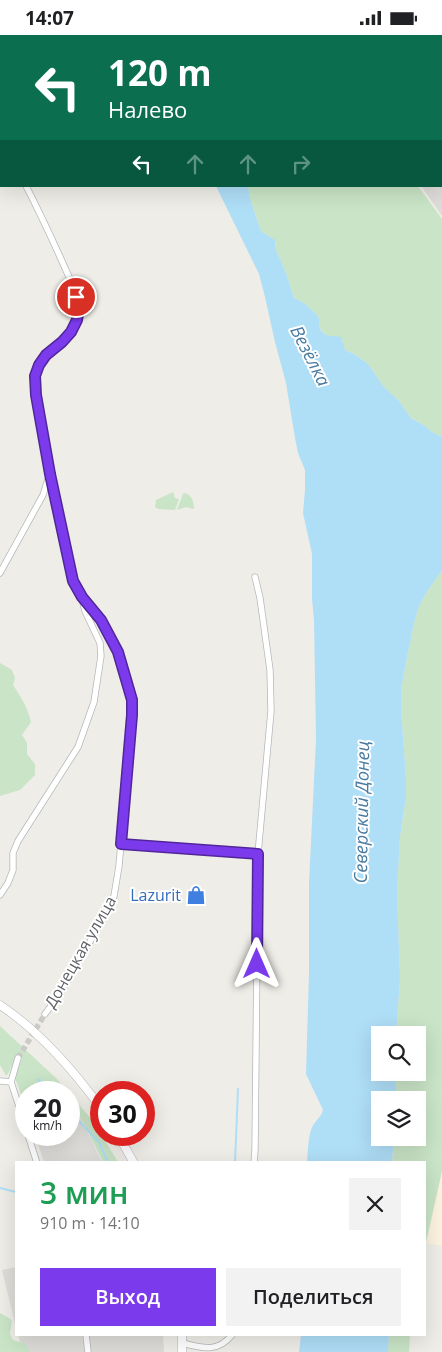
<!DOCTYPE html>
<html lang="ru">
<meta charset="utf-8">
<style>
:root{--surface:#fff;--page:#f2f2f2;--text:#202124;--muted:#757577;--accent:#7c3aed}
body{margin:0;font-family:"Open Sans",sans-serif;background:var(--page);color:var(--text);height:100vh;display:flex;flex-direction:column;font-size:19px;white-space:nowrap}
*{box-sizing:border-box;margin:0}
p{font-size:16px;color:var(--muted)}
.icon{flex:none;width:28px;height:28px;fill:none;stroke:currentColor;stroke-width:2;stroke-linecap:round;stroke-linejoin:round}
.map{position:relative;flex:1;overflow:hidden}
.panel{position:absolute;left:15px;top:1126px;width:411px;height:175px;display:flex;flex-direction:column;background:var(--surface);border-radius:0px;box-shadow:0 5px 20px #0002}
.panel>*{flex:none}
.top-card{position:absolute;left:0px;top:0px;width:442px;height:152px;box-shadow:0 5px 20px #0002;background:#0b6e4f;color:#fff;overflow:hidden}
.controls{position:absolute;left:371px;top:991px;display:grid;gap:10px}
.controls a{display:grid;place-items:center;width:55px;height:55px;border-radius:0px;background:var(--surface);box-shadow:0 5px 20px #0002;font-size:25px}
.speed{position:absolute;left:15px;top:1046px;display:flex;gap:10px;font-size:25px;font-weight:700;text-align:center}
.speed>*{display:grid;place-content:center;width:65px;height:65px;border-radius:50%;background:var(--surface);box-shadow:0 5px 20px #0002;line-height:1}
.speed small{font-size:12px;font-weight:400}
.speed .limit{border:8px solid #d22;background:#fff;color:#111}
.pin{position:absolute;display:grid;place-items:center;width:42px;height:42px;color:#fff;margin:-21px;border:2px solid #fff;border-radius:50%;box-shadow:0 1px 5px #0007}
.me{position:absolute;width:55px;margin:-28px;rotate:0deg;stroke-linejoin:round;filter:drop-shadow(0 0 4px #0008)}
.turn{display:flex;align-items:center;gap:18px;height:105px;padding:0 25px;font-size:22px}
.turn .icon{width:65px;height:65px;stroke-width:2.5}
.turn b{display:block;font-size:35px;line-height:42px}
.lanes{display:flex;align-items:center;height:48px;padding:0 25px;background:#0003;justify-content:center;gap:25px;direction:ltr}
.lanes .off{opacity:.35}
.round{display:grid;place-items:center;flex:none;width:52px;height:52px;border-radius:0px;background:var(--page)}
.headline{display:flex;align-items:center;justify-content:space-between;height:85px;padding:0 25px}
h1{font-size:30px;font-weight:600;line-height:38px;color:#1e9e55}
.action{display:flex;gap:10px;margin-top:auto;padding:10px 25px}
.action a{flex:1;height:58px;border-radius:0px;background:var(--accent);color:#fff;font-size:20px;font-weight:600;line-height:58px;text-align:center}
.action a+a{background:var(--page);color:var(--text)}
.status{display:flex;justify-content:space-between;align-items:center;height:35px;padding:0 25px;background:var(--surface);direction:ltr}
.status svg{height:14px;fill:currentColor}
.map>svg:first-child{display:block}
.commercial{fill:#fbf2e0}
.industrial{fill:#dedcd9}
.green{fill:#c9e4c6}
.water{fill:#afdef7}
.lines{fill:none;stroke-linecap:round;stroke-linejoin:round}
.stream{stroke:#afdef7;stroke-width:2}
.river{stroke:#afdef7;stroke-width:11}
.street-tunnel{stroke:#cbcac7;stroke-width:5.5;stroke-dasharray:5.5 3;stroke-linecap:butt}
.street-casing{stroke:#b4b7ba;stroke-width:7}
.secondary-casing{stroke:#b3b6ba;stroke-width:9}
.street{stroke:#fff;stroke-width:5.5}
.secondary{stroke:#fff;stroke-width:8}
.rail{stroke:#b5b6b6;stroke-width:2;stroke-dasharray:1 6;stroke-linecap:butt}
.route-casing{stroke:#51269a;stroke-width:12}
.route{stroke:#7c3aed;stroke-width:9}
.labels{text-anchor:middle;stroke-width:4;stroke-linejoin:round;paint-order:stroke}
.shop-label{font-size:16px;fill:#366cbe;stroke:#fff;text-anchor:end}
.street-label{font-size:16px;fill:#5e6266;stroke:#fff}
.water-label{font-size:18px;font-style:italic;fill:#4a7ba0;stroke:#fff}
</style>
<div class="status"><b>14:07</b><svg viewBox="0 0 49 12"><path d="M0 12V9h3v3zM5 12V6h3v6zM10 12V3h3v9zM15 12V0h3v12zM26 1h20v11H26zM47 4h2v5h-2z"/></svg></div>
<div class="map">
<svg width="442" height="1317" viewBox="0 0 442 1317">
<rect width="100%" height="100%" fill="#efede7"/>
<path class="commercial" d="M442,1136V1211L426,1208Z"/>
<path class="industrial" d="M441,149H442V181L421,151H441Z
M69,1063H71L102,1127H44L35,1100H69Z
M16,1232V1293L2,1235Z
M18,1300H163L164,1317H23Z"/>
<path class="green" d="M248,151H418L442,184V402L432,397L425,391L410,382L399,366L383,351L373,336L367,328L354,319L345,315L343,312L342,304C337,301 335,303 331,302C325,301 322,296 319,292V284L317,280L304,268L294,263L286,238L276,215V209L272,203L262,197L260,194L250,163Z
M173,457L175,463L179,464L175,475L158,474L155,472L156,465Z
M184,458C192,459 194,467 194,474L186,472L177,475L183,459Z
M442,535V1136L425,1212V1128H392L394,1103L418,1102V1065H397L395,1038H418V1000H396L400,944L397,856L400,801L406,762V743L401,674V653L414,588L419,571L428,555Z
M0,628L12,635L15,643L13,650C21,662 28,673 31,687L22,700L27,708V719L35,729V740L20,755L0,761Z
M0,991L57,1044L68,1058H26V1072L15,1043L22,1023L17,1020L9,1037L6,1041L0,1030Z
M69,1058L93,1086L118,1127H103L71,1063H69Z
M0,1278L12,1285L10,1299L13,1305L26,1309L30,1317H0Z
M389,1300H410L409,1317H388Z"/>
<path class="water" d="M216,151H248L250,163L260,194L262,197L275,205L276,215L286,238L294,263L304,268L317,280L319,284V292C326,304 330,300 341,302L345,315L354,319L367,328L373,336L383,351L399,366L411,383L425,391L432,397L442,402V535L428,555L419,571L414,588L401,653V674L406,743V762L400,801L397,856L400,944L396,1000H380V1038H395L397,1065H380V1102L394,1103L392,1127H307C308,1117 308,1105 311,1095C313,1087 321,1083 323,1075L306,1039L309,938V849L316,704L314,584L312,564V519L303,478L305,455V435L298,418L295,403L286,348L275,307L265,262L259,239Z
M301,1300H389L388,1317H299Z"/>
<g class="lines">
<path class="stream" d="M38,1044L51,1058
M69,1076L99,1107L108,1128
M235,1128L238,1054
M0,1153L16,1157"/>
<path class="river" d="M170,0V1"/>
<path class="street-tunnel" d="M18,1023L45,979"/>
<g class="street-casing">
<path id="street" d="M0,97L1,100
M26,151C40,178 53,206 65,233C70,244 78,261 79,272C81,300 51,310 39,330C34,339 34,352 36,363C42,404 51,445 60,486C64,505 67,526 73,545C78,561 91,572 101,585C120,611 132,648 132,681L119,831L114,861L103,884L61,957L45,979
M0,538L43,460L49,441
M255,542L260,563L270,635L271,676L258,819
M121,809L258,819L255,1115L254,1128
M0,860L8,848L13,835V818L18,806L78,712L94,667L101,621L100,608L85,576L82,564
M18,1023L11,1047L26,1093
M0,1046L11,1047
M28,1100L37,1128
M86,1300L88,1317
M182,1308C205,1314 218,1317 232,1300"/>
</g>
<g class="secondary-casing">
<path id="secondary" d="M0,970C39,996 74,1036 101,1073
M118,1100L134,1128
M182,1317V1300"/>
</g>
<use href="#street" class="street"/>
<use href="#secondary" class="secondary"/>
<path class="rail" d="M21,0L26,1
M44,0L50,1
M86,0L111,1
M115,0L125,1
M208,1L218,0
M322,1L335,0
M363,1L374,0
M411,1L422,0
M441,3L442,2
M441,26H442
M441,35H442
M0,37H1
M441,74H442"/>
</g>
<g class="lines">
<g class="route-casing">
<path id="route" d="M76,262L79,273L77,285L71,297L62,307L46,320L39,330L35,341L36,360L50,439L73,546L82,562L101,585L118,617L132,665V680L121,809L258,819L257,929"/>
</g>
<use href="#route" class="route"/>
</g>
<defs>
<g id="shop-bare" transform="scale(1.5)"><path d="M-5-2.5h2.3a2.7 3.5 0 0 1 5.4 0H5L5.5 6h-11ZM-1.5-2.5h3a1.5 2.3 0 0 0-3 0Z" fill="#3f7fe0" stroke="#fff" stroke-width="2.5" paint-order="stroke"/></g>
</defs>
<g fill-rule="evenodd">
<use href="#shop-bare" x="196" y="860"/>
</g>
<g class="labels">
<g class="shop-label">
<text x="181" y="866">Lazurit</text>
</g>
<g class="street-label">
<text transform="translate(80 917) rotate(-60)" y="6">Донецкая улица</text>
</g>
<g class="water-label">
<text transform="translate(310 321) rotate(63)" y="6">Везёлка</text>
<text transform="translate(362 777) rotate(-89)" y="6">Северский Донец</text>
</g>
</g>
</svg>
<div class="controls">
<a><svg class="icon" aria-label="search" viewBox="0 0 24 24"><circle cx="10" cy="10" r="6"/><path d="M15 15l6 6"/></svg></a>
<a><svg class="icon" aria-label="layers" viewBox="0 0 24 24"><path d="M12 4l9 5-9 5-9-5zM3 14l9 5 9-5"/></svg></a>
</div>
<div class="speed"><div>20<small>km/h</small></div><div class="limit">30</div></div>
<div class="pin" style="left:76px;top:262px;background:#d93025"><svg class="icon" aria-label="arrive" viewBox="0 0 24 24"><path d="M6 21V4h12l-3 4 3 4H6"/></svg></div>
<svg class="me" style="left:257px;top:929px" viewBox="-20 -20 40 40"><path d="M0-17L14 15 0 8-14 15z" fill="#7c3aed" stroke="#fff" stroke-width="4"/></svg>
<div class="top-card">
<div class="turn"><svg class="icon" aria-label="left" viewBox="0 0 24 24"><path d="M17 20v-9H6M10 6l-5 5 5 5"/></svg><div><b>120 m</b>Налево</div></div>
<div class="lanes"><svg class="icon" aria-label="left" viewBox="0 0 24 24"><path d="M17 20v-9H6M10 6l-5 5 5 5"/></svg><svg class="icon off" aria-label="ahead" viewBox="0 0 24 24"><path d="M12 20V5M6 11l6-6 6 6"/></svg><svg class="icon off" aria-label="ahead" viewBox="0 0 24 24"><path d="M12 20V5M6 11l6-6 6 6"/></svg><svg class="icon off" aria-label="right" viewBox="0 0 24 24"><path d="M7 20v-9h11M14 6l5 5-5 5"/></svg></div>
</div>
<section class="panel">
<div class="headline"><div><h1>3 мин</h1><p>910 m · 14:10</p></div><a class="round"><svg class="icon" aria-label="close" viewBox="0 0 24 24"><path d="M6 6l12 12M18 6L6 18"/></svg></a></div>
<div class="action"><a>Выход</a><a>Поделиться</a></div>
</section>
</div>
